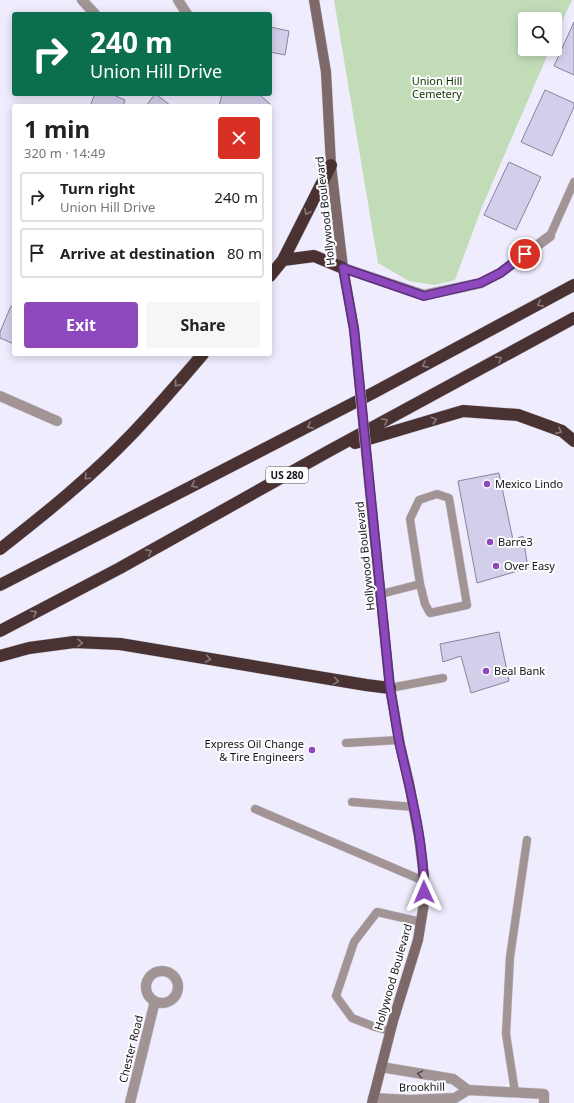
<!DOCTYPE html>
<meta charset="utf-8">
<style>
:root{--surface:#fff;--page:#f6f6f6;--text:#222;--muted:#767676;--line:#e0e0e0;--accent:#8c48bc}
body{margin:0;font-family:"Noto Sans",sans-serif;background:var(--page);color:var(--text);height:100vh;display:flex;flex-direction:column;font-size:15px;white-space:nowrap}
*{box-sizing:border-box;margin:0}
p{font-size:13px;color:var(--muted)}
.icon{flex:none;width:22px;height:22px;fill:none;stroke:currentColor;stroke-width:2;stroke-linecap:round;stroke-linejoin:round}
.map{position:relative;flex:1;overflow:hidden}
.drawer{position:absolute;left:12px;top:104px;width:260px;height:252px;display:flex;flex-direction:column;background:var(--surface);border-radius:4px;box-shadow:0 2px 10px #0003}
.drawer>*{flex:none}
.hud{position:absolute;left:12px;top:12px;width:260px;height:84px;border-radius:4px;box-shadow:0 2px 10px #0003;background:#0b6e4f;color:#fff;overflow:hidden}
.controls{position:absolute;left:518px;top:12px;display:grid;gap:8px}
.controls a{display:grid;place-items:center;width:44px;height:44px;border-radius:4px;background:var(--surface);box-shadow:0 2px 10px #0003;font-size:20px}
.pin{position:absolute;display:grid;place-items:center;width:34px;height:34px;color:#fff;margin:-17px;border:2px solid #fff;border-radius:50%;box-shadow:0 1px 4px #0007}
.me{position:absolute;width:44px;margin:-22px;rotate:359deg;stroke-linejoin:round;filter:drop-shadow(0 0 3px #0008)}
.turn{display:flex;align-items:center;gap:14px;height:84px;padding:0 12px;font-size:18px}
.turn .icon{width:52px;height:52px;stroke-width:2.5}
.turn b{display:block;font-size:28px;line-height:34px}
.round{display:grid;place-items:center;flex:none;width:42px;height:42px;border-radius:4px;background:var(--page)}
.summary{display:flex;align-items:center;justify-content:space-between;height:68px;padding:0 12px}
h1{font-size:24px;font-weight:700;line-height:30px}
.button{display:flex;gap:8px;margin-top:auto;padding:8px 12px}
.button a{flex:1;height:46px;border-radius:4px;background:var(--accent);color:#fff;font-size:16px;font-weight:700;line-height:46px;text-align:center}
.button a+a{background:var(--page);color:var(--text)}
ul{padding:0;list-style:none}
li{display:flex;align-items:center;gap:12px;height:50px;margin:0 8px 6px;padding:0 4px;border:2px solid var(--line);border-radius:4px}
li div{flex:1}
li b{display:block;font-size:15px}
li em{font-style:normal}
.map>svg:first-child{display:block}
.green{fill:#c2dcb8}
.building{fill:#d3cfea;stroke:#86839c}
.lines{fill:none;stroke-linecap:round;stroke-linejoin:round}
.lane-casing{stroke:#cbc9d9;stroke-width:9}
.street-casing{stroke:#cbc9d9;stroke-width:11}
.secondary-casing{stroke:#cbc9d9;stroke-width:11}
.highway-casing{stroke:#cbc9d9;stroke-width:13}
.lane{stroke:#a29494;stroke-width:8}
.street{stroke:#a29494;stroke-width:10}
.secondary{stroke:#7d6969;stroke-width:10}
.highway{stroke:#4b3232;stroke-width:12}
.secondary-bridge-casing{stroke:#cbc9d9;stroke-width:11;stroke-linecap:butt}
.secondary-bridge{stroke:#7d6969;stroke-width:10}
.oneway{stroke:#897979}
.oneway2{stroke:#544d52}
.route-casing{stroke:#5b2f7a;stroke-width:10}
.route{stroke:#8c48bc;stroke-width:7}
.poi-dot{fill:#8c48bc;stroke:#fcfcfc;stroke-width:1.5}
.labels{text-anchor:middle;stroke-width:4;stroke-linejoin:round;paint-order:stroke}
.shield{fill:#fcfcfc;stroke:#5a595f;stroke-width:1}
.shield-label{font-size:10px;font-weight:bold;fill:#14131c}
.park-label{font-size:11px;fill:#0e3400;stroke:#fcfcfc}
.street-label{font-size:11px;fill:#14131c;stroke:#fcfcfc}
.poi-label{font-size:11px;fill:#14131c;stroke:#fcfcfc;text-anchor:start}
</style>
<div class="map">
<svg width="574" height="1103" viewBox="0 0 574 1103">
<rect width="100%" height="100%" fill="#eeecfd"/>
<path class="green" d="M334,0H572L555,37V19H525V49H550L482,207L455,280L434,285L409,281L378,263Z"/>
<path class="building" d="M574,22V75L554,66Z
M270,27L289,31L285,55L270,52Z
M545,90L574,103V107L552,156L521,142Z
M95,94H111L125,100L123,106H90Z
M155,94H156L171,106H146Z
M222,94H259L270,104L269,106H219Z
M509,162L541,177L516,230L484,215Z
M11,306L14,307V344L0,338V332Z
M499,473L513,540L523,536L528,568L477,583L458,481Z
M499,632L509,681L471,693L461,656L443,662L440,644Z"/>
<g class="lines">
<g class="lane-casing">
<path id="lane" d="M550,236L574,182
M381,594L420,584L410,519L419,500L437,494L449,498L467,605L430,613L425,604L420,584
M390,688L443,678
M346,743L399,740
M352,802L414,807
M255,809L424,881
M390,1031L375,1027L352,1018L336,996L354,942L377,912L421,922
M515,1092L506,1034L510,957L527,840"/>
</g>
<g class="street-casing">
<path id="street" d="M82,0L95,14
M178,0L187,14
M343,268L424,295L481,283L500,273L550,236
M0,396L57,421
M146 987a16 16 0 1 1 32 0a16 16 0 1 1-32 0Z
M381,1067L453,1079L468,1090
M373,1098L410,1100L455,1098L468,1090L544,1094V1103
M130,1103L155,1001"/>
</g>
<g class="secondary-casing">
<path id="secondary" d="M314,0L326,72L331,165L343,268L354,329
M372,511L390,688L400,745L409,783L419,837L424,876V903L418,940L393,1021L372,1103"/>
</g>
<g class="highway-casing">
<path id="highway" d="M283,260L314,256L343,268
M270,276L283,260L331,165
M355,443L463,411L518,415L562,431L574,441
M0,549C46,513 92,476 132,434C157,408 180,381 203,354
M0,585L373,393L574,285
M0,631L120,568L329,451L574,318
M0,656L29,648L74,642L120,644L366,685L390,688"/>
</g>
<use href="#lane" class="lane"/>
<use href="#street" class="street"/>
<use href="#secondary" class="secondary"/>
<use href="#highway" class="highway"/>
<g class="secondary-bridge-casing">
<path id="secondary-bridge" d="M354,329L372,511"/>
</g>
<use href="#secondary-bridge" class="secondary-bridge"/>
</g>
<defs><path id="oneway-chevron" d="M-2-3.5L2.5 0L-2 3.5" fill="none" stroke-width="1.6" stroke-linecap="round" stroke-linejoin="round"/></defs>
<g class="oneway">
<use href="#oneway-chevron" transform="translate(307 212) rotate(116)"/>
<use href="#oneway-chevron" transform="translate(540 304) rotate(152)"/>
<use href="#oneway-chevron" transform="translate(499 359) rotate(-29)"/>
<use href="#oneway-chevron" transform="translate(425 365) rotate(152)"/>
<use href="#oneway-chevron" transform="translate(177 384) rotate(131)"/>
<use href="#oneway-chevron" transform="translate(434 420) rotate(-17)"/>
<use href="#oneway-chevron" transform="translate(385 421) rotate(-29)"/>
<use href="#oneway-chevron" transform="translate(310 426) rotate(153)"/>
<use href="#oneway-chevron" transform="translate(559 431) rotate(26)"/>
<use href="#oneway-chevron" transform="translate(87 477) rotate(137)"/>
<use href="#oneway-chevron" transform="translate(194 485) rotate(153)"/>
<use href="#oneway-chevron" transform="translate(149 552) rotate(-29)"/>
<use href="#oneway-chevron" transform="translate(34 613) rotate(-28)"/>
<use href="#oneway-chevron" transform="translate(80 643) rotate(1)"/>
<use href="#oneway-chevron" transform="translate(208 659) rotate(10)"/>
<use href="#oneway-chevron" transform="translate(336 681) rotate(10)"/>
</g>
<use class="oneway2" href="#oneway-chevron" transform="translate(420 1074) rotate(-170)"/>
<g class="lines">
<g class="route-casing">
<path id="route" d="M424,892C424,842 411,794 400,746C396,727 394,708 390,688L354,329L343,268L424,296L480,283L500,273L525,254"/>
</g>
<use href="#route" class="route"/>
</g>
<g class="poi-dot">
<circle cx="487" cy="484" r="4"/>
<circle cx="490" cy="542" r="4"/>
<circle cx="496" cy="566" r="4"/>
<circle cx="486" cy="671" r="4"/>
<circle cx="312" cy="750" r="4"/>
</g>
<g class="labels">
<rect class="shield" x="266" y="467" width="42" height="16" rx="3"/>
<g class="shield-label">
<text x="287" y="479">US 280</text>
</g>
<g class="park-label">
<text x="437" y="85">Union Hill<tspan x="437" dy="13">Cemetery</tspan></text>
</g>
<g class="street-label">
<text transform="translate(325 211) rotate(-96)" y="4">Hollywood Boulevard</text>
<text transform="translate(365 556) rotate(-96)" y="4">Hollywood Boulevard</text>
<text transform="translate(393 977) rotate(-74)" y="4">Hollywood Boulevard</text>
<text transform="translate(131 1049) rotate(-76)" y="4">Chester Road</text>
<text transform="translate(422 1087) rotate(-1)" y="4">Brookhill</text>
</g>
<g class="poi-label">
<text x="495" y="488">Mexico Lindo</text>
<text x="498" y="546">Barre3</text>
<text x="504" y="570">Over Easy</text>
<text x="494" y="675">Beal Bank</text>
<text x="304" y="748" text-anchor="end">Express Oil Change<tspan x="304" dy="13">&amp; Tire Engineers</tspan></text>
</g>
</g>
</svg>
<div class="controls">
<a><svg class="icon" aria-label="search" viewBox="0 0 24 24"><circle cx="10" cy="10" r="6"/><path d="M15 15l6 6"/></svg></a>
</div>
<div class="pin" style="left:525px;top:254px;background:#d93025"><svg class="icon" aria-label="arrive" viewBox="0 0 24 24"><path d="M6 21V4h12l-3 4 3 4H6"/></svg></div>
<svg class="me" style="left:424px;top:892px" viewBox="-20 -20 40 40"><path d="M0-17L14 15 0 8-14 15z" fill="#8c48bc" stroke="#fff" stroke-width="4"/></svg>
<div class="hud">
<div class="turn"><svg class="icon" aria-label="right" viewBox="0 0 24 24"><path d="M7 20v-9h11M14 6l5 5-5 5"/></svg><div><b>240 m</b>Union Hill Drive</div></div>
</div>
<section class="drawer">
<div class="summary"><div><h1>1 min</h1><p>320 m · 14:49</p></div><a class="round" style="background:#d93025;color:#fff"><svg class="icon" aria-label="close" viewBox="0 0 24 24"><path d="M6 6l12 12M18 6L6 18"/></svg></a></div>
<ul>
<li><svg class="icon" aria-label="right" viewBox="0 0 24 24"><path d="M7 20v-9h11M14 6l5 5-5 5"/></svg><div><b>Turn right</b><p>Union Hill Drive</p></div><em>240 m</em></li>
<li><svg class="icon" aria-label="arrive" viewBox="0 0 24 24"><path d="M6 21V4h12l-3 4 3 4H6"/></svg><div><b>Arrive at destination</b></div><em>80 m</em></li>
</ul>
<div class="button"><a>Exit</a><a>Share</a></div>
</section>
</div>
